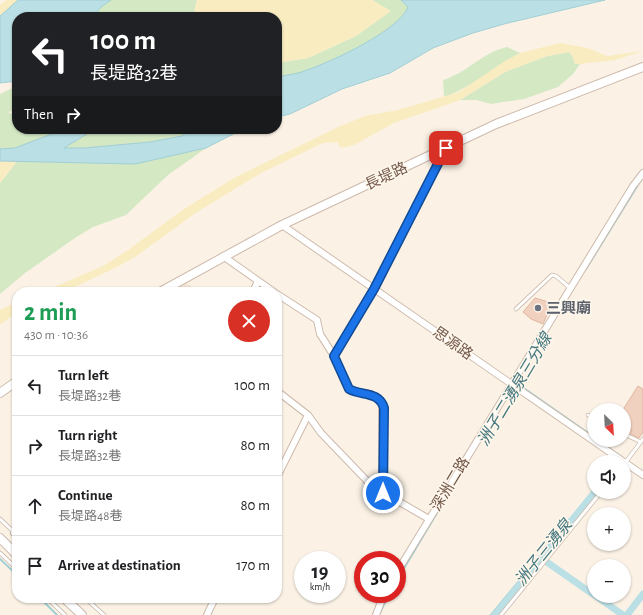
<!DOCTYPE html>
<meta charset="utf-8">
<style>
:root{--surface:#fff;--page:#f2f2f2;--text:#202124;--muted:#757577;--line:#e0e0e0}
body{margin:0;font-family:"Alegreya Sans","Noto Sans TC",sans-serif;background:var(--page);color:var(--text);height:100vh;display:flex;flex-direction:column;font-size:15px;white-space:nowrap}
*{box-sizing:border-box;margin:0}
p{font-size:13px;color:var(--muted)}
.icon{flex:none;width:22px;height:22px;fill:none;stroke:currentColor;stroke-width:2;stroke-linecap:round;stroke-linejoin:round}
.map{position:relative;flex:1;overflow:hidden}
.side{position:absolute;left:12px;top:287px;width:270px;height:316px;display:flex;flex-direction:column;background:var(--surface);border-radius:16px;box-shadow:0 1px 3px #0004}
.side>*{flex:none}
.banner{position:absolute;left:12px;top:12px;width:270px;height:122px;border-radius:16px;box-shadow:0 1px 3px #0004;background:#202124;color:#fff;overflow:hidden}
.needle{width:26px;rotate:156deg}
.buttons{position:absolute;left:587px;top:403px;display:grid;gap:8px}
.buttons a{display:grid;place-items:center;width:44px;height:44px;border-radius:50%;background:var(--surface);box-shadow:0 1px 3px #0004;font-size:20px}
.speed{position:absolute;left:294px;top:551px;display:flex;gap:8px;font-size:20px;font-weight:700;text-align:center}
.speed>*{display:grid;place-content:center;width:52px;height:52px;border-radius:50%;background:var(--surface);box-shadow:0 1px 3px #0004;line-height:1}
.speed small{font-size:10px;font-weight:400}
.speed .limit{border:6px solid #d22;background:#fff;color:#111}
.pin{position:absolute;display:grid;place-items:center;width:34px;height:34px;color:#fff;margin:-17px;border-radius:8px;box-shadow:0 2px 6px #0006}
.me{position:absolute;width:44px;margin:-22px;rotate:0deg;stroke-linejoin:round;filter:drop-shadow(0 0 3px #0008)}
.turn{display:flex;align-items:center;gap:14px;height:84px;padding:0 12px;font-size:18px}
.turn .icon{width:52px;height:52px;stroke-width:2.5}
.turn b{display:block;font-size:28px;line-height:34px}
.then{display:flex;align-items:center;height:38px;padding:0 12px;background:#0003;gap:8px;font-size:15px}
.round{display:grid;place-items:center;flex:none;width:42px;height:42px;border-radius:21px;background:var(--page)}
.overview{display:flex;align-items:center;justify-content:space-between;height:68px;padding:0 12px}
h1{font-size:24px;font-weight:700;line-height:30px;color:#1e9e55}
ul{padding:0;list-style:none}
li{display:flex;align-items:center;gap:12px;height:60px;padding:0 12px;border-top:1px solid var(--line)}
li div{flex:1}
li b{display:block;font-size:15px}
li em{font-style:normal}
.map>svg:first-child{display:block}
.residential{fill:#f3e4d4}
.green{fill:#d4e8c4}
.sand{fill:#f9ecc1}
.water{fill:#badfe4;stroke:#a1cfd5}
.lines{fill:none;stroke-linecap:round;stroke-linejoin:round}
.stream{stroke:#a1cfd5;stroke-width:2}
.canal{stroke:#badfe4;stroke-width:7}
.building{fill:#f0d0be;stroke:#e2b79f}
.service-casing{stroke:#cdbaac;stroke-width:4.5}
.minor-casing{stroke:#cdbaac;stroke-width:8}
.tertiary-casing{stroke:#cdbaac;stroke-width:10}
.service{stroke:#fff;stroke-width:3}
.minor{stroke:#fff;stroke-width:6}
.tertiary{stroke:#fff;stroke-width:8}
.route-casing{stroke:#114b97;stroke-width:10}
.route{stroke:#1a73e8;stroke-width:7}
.worship-dot{fill:#6b7280;stroke:#fef6eb;stroke-width:1.5}
.labels{text-anchor:middle;stroke-width:3;stroke-linejoin:round;paint-order:stroke}
.street-label{font-size:15px;fill:#73594b;stroke:#fef6eb}
.worship-label{font-size:15px;font-weight:bold;fill:#5b616d;stroke:#fef6eb;text-anchor:start}
.water-label{font-size:16px;font-style:italic;fill:#43777f;stroke:#fef6eb}
</style>
<div class="map">
<svg width="643" height="615" viewBox="0 0 643 615">
<rect width="100%" height="100%" fill="#fbf2e5"/>
<path class="residential" d="M176,278L203,292H152Z"/>
<path class="green" d="M111,0H197L193,17H93L101,7Z
M372,0H446L480,14L277,90V63L308,58L356,36L390,11Z
M507,47L520,53C494,67 471,88 444,97L443,80C469,72 479,54 507,47Z
M569,52L573,57L575,64H580L573,74L558,87L524,99L491,104L476,100H460L505,72L547,56Z
M17,86V109L8,112L17,117V129H42L53,134L66,129H197L182,136L150,142L84,148L0,149V94Z
M206,148L168,175L126,215L93,227L75,238L25,273L0,294V183L18,160L191,152Z"/>
<path class="sand" d="M7,0H18L0,16V5Z
M197,0H372L391,11L356,36L308,58L277,63V17H193Z
M560,43L588,48L607,56L643,51L615,60L580,64H575L573,57L569,52L547,56L505,72L460,100L394,123L354,145L341,148L337,142L323,143L261,173L197,212L135,257L117,267L64,292H43L103,266L128,250L184,209L234,178L338,127L365,116L398,110L459,92L505,61L520,53Z
M18,160L0,183V161Z
M17,302V312L0,325V310Z"/>
<path class="water" d="M18,0H111L101,7L93,17H17V81L0,83V16Z
M401,0H605L504,24L473,33L433,48L390,73L342,89L290,114L277,117V77C287,75 298,74 307,70C331,62 400,30 408,7Z
M65,129H95L64,148H84L150,142L182,136L191,129H243L206,148L135,164L0,161V149L15,148Z"/>
<g class="lines">
<path class="stream" d="M586,269L641,180
M515,382L594,437
M598,440L623,458
M0,559L17,575
M397,580L462,471
M40,598L57,615
M379,615L389,594
M491,615L594,490"/>
<path class="canal" d="M541,558L594,595
M596,596L623,615
M495,615L595,492
M627,615L643,594"/>
</g>
<path class="building" d="M535,298L552,303L543,324L531,319L523,312Z
M638,386L643,389V432L639,438L629,433L632,430L624,425V408Z"/>
<g class="lines">
<g class="service-casing">
<path id="service" d="M516,309L552,275L556,276L570,288
M588,415L594,418
M624,434L641,442
M625,463L643,439
M0,519L17,535
M0,553L17,569
M47,598L65,615
M85,598L104,615
M501,615L601,492"/>
</g>
<g class="minor-casing">
<path id="minor" d="M282,225L624,462
M223,256L274,292
M253,292L258,281
M277,294L317,320L320,334L334,356L374,289L446,148
M334,356L349,389L360,393L371,394L382,402L383,493
M277,391L308,415
M624,462L643,475
M277,477L308,415L321,433L372,486L429,519
M14,533L17,528
M397,572L633,186L643,173
M207,615L215,598
M376,615L384,594"/>
</g>
<g class="tertiary-casing">
<path id="tertiary" d="M160,292L282,225L496,124L643,67
M0,393L17,381
M0,538L17,555
M64,598L82,615"/>
</g>
<use href="#service" class="service"/>
<use href="#minor" class="minor"/>
<use href="#tertiary" class="tertiary"/>
</g>
<g class="lines">
<g class="route-casing">
<path id="route" d="M383,493L384,408C379,391 361,396 349,389L334,356L374,289L446,148"/>
</g>
<use href="#route" class="route"/>
</g>
<circle class="worship-dot" cx="538" cy="308" r="4"/>
<g class="labels">
<g class="street-label">
<text transform="translate(386 176) rotate(-25)" y="5">長堤路</text>
<text transform="translate(453 343) rotate(35)" y="5">思源路</text>
<text transform="translate(450 484) rotate(-59)" y="5">深洲二路</text>
</g>
<g class="worship-label">
<text x="546" y="313">三興廟</text>
</g>
<g class="water-label">
<text transform="translate(514 389) rotate(-59)" y="6">洲子二湧泉三分線</text>
<text transform="translate(543 552) rotate(-51)" y="6">洲子三湧泉</text>
</g>
</g>
</svg>
<div class="buttons">
<a><svg class="needle" viewBox="-14 -14 28 28"><path d="M0-13l5 13h-10z" fill="#e53935"/><path d="M0 13l5-13h-10z" fill="#757577"/></svg></a>
<a><svg class="icon" aria-label="sound" viewBox="0 0 24 24"><path d="M4 9h4l5-4v14l-5-4H4zM17 9q2 3 0 6"/></svg></a>
<a>+</a>
<a>−</a>
</div>
<div class="speed"><div>19<small>km/h</small></div><div class="limit">30</div></div>
<div class="pin" style="left:446px;top:148px;background:#d93025"><svg class="icon" aria-label="arrive" viewBox="0 0 24 24"><path d="M6 21V4h12l-3 4 3 4H6"/></svg></div>
<svg class="me" style="left:383px;top:493px" viewBox="-20 -20 40 40"><circle r="17" fill="#1a73e8" stroke="#fff" stroke-width="3"/><path d="M0-11L8 9 0 5-8 9z" fill="#fff"/></svg>
<div class="banner">
<div class="turn"><svg class="icon" aria-label="left" viewBox="0 0 24 24"><path d="M17 20v-9H6M10 6l-5 5 5 5"/></svg><div><b>100 m</b>長堤路32巷</div></div>
<div class="then">Then<svg class="icon" aria-label="right" viewBox="0 0 24 24"><path d="M7 20v-9h11M14 6l5 5-5 5"/></svg></div>
</div>
<section class="side">
<div class="overview"><div><h1>2 min</h1><p>430 m · 10:36</p></div><a class="round" style="background:#d93025;color:#fff"><svg class="icon" aria-label="close" viewBox="0 0 24 24"><path d="M6 6l12 12M18 6L6 18"/></svg></a></div>
<ul>
<li><svg class="icon" aria-label="left" viewBox="0 0 24 24"><path d="M17 20v-9H6M10 6l-5 5 5 5"/></svg><div><b>Turn left</b><p>長堤路32巷</p></div><em>100 m</em></li>
<li><svg class="icon" aria-label="right" viewBox="0 0 24 24"><path d="M7 20v-9h11M14 6l5 5-5 5"/></svg><div><b>Turn right</b><p>長堤路32巷</p></div><em>80 m</em></li>
<li><svg class="icon" aria-label="ahead" viewBox="0 0 24 24"><path d="M12 20V5M6 11l6-6 6 6"/></svg><div><b>Continue</b><p>長堤路48巷</p></div><em>80 m</em></li>
<li><svg class="icon" aria-label="arrive" viewBox="0 0 24 24"><path d="M6 21V4h12l-3 4 3 4H6"/></svg><div><b>Arrive at destination</b></div><em>170 m</em></li>
</ul>
</section>
</div>
